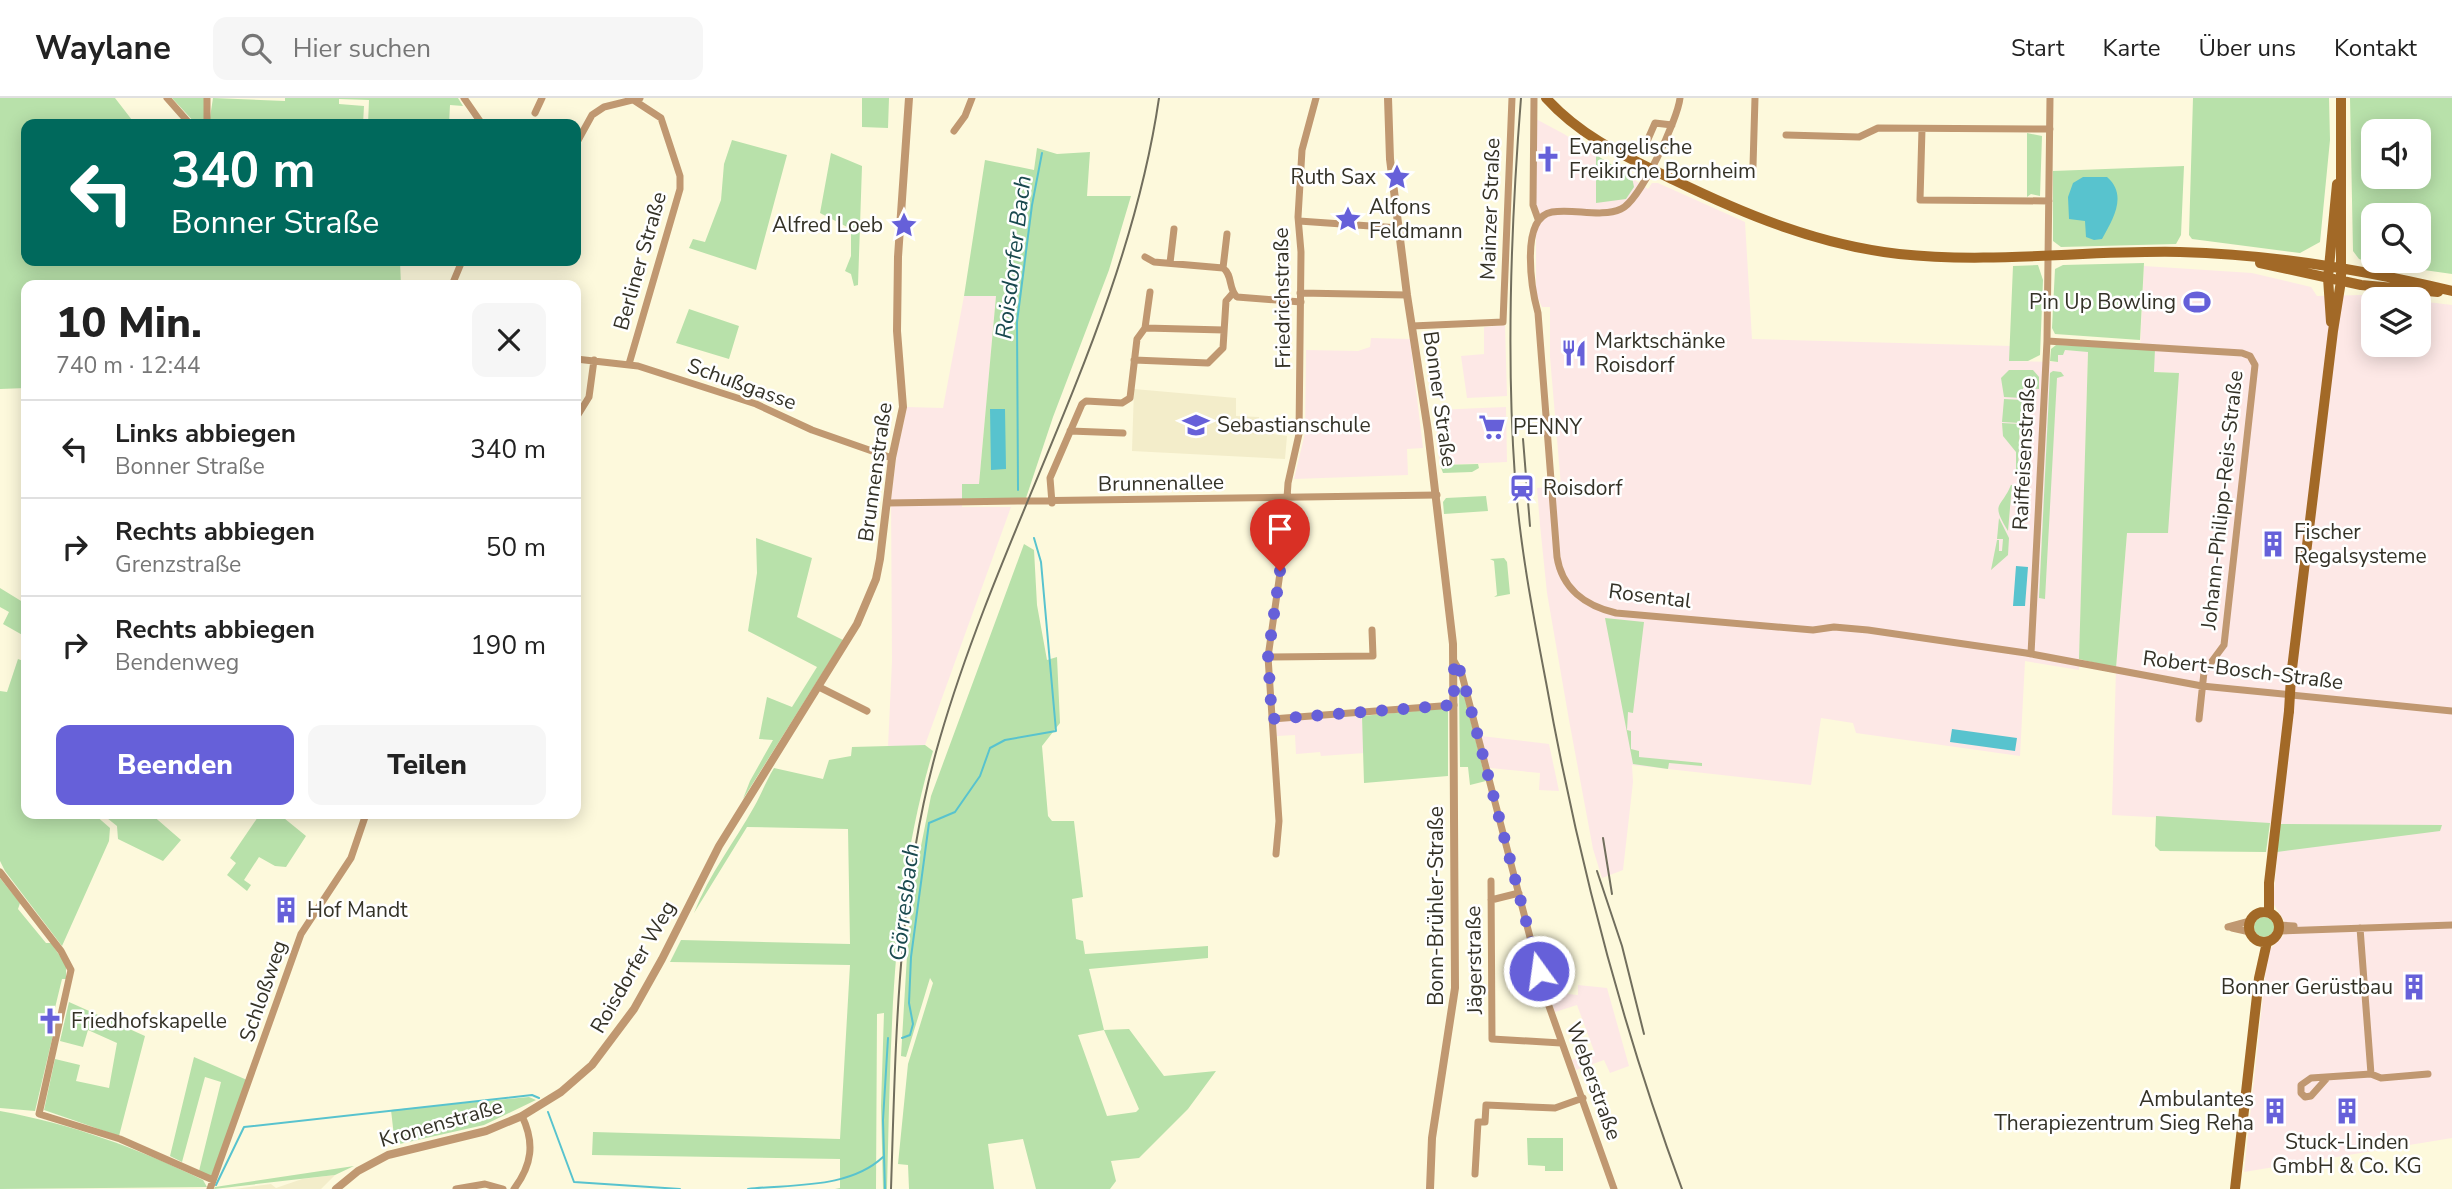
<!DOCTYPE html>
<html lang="de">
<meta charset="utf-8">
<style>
:root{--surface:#fff;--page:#f6f6f6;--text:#222;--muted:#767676;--line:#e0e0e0;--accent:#6660d9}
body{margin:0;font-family:"Nunito Sans",sans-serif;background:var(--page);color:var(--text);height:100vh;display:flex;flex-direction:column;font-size:26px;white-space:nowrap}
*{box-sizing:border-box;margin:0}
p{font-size:23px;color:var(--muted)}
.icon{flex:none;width:38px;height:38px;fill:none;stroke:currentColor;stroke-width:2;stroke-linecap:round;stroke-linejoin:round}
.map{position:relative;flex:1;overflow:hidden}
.side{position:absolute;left:21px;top:182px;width:560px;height:539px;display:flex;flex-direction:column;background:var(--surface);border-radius:14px;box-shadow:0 4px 18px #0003}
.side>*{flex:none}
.guide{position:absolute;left:21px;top:21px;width:560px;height:147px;border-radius:14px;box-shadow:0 4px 18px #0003;background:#00695c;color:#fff;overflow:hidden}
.tools{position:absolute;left:2361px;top:21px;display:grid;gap:14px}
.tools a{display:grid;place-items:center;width:70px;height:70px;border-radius:14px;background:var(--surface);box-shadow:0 4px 18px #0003;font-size:35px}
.pin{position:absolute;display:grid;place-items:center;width:60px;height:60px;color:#fff;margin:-72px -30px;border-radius:50% 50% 50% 0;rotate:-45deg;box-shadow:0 0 7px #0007}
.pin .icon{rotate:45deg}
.me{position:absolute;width:77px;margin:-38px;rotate:346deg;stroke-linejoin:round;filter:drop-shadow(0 0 5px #0008)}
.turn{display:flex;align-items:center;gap:24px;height:147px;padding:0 35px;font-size:32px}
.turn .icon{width:91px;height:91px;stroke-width:2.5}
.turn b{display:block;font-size:49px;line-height:60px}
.round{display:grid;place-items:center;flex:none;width:74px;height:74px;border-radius:14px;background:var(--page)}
.overview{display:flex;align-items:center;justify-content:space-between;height:119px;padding:0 35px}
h1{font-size:42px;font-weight:800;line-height:52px}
.action{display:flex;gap:14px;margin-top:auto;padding:14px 35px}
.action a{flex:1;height:80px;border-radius:14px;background:var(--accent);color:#fff;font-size:28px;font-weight:800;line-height:80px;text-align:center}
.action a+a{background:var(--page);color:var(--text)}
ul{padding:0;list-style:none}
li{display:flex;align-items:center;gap:21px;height:98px;padding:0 35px;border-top:2px solid var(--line)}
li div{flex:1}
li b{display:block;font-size:26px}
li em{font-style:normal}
header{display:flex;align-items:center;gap:42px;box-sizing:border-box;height:98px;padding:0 35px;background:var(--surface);border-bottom:2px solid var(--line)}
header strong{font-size:33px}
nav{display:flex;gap:38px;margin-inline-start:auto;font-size:24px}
.search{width:490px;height:63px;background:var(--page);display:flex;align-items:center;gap:18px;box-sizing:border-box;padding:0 24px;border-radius:14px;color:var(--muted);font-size:26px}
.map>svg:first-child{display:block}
.commercial{fill:#fde8e6}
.built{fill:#f3edca}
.green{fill:#b8e1aa;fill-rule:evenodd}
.water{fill:#58c3ce}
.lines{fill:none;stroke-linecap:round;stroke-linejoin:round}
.stream{stroke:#58c3ce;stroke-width:2}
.minor{stroke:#c09871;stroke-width:7}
.tertiary{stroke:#c09871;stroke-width:8}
.secondary{stroke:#a26927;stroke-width:10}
.tram{stroke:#716e5d;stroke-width:2}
.rail{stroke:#716e5d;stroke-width:2}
.secondary-bridge{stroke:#a26927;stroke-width:10}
.route{stroke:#6660d9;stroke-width:12;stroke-dasharray:0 21.6}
.labels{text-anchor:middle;stroke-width:5;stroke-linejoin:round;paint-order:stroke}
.poi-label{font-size:21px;fill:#343227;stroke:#fff;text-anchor:start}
.street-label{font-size:21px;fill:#343227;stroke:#fff}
.water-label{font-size:23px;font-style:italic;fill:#19494e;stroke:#fff}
</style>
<header>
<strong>Waylane</strong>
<div class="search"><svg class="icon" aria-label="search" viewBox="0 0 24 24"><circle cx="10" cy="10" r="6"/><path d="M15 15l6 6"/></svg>Hier suchen</div>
<nav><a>Start</a><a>Karte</a><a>Über uns</a><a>Kontakt</a></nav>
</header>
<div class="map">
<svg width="2452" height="1091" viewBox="0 0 2452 1091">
<rect width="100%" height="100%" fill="#fdf9dc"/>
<path class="commercial" d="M1536,21L1564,36L1648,91L1652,85H1658L1745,124L1752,241L2011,248L2010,263L2057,264L2058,256L2064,252L2088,253L2079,572L2025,563L2020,658L1856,635L1853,625L1821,620L1811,687L1632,667L1633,684L1623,772L1602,780L1593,751L1569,622L1547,495L1540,427L1537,390L1561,388L1550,259V209H1542L1536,196Z
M2144,168L2252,175L2311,189L2317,198L2363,197L2402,201H2373V247H2418L2419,203L2452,207V1040L2244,1074L2267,860L2270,851L2283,838L2285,824L2273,805L2280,726L2112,717L2116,570L2127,435H2167L2178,275L2154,274L2140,250Z
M964,198H996L979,386H962V409H1011L925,647L888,649L892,563L891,400L897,354L907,309L943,310Z
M1505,227L1507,298L1467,300L1461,258L1484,256V229Z
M1371,240L1410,241L1423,350L1407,351L1408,377L1294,381L1305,335L1306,252L1358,253L1370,249Z
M1506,309L1507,364L1440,367L1435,312Z
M1362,618L1365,655L1321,658L1320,654L1296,656L1295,637L1277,638L1276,623Z
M1481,638L1549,646L1559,693L1539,692L1540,675L1490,670Z
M1578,887L1607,890L1629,968L1610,975L1604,962L1576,972L1572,962L1594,953L1577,907L1555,914L1548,894L1578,897Z"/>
<path class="built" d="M1134,291L1236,300V318L1259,319V334L1287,338L1285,361L1132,353Z
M335,1077L321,1091H235L271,1086L276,1090L302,1081Z"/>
<path class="green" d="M0,0H115L132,22V26H26V163H400L401,187H26V290L0,291Z
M172,0H204V26H196Z
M213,0L285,3V0H458L463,8L450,7L449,26H368L369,2L339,1V6L364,8L363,26H209Z
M862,0H889L888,30L862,29Z
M2193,0H2329L2330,42L2320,144L2300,155L2192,141L2189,137Z
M2350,0H2452V176L2368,164L2359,161L2353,153ZM2418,33V79H2373V33ZM2373,117H2418V163H2373Z
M2027,35L2042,38L2040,98L2031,96L2027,99Z
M732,42L787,57L756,172L689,150L693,141L705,144L721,102L724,66Z
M1037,50L1057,56L1090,54L1087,98H1131L1109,172L1053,319L1026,400L962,401V386H979L996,198H964L985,62L1034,72Z
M831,55L862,68L858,187L854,188L851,176L845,173L851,158V131L820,115Z
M1596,57L1632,79L1634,89L1626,101L1596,105Z
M2184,68L2181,137L2176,146L2061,149L2053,143V73Z
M2144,165L2140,242L2055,236L2052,230L2055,171L2063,167Z
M2038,167L2043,182L2040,257L2028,263H2009L2013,168Z
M689,211L739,228L729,261L676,245Z
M2056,247L2155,251L2154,274L2179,275L2168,435H2127L2116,570L2079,561L2088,254L2065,252L2063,257H2058V264L2050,263L2051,251Z
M2009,272H2033L2039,279V291L2023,290L2022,300L2004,299L2001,280Z
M2053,273L2061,274L2064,278L2057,280L2045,501L2039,500L2050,275Z
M2004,301L2022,302L2020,325L2002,324Z
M2002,325L2020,326L2018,373L2023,374L2021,378L2016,377V354L2003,338Z
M1478,366L1479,370L1472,374L1443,375L1440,367Z
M2011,387H2012L2008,433C1990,404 2001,411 2011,387Z
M1486,398L1488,413L1444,416L1443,404L1446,400Z
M1999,420L2009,440L2008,457L1991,472L1997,442H1999V453H2002L2003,441H1997Z
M756,440L812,460L797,519L843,542L743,701L750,683L773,642L759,641L767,599L792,609L817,569L748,533L757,475Z
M1024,446L1034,452L1037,507L1047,562L1057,559L1060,625L1042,648L1048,718L1052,723H1074L1083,799L1072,801L1076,841L1083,843L1085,856L1208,848V860L1089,871L1104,932L1129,931L1164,978L1216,973L1188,1011L1139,1060L1111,1063L1116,1083L1110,1091H1036L1023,1041L988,1046L994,1091H909L908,1067L898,1066L908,966L933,885L930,880L906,959L901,958L908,841L915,778L931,698ZM1104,932L1139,1011L1136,1014L1107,1018L1078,937Z
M1504,460L1507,464L1510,496L1494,499L1497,497L1494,463L1490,461Z
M0,490L26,506V539L3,526L9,514L0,509Z
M1605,520L1644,524L1633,615L1628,614L1627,632L1631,633V651L1639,653V659L1702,665V668L1669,665L1668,671L1633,666Z
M18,561L26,564V716H94L110,730L109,743L62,848L5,773L0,763V593L7,594Z
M1462,589L1486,683L1470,687L1468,669H1460L1459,590Z
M1448,610V678L1364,685L1362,618Z
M925,647L933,653C890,796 891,943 887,1091H883L881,1008L884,915L877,916L876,1091H835L840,1090V1061L592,1057L593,1034L840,1041L850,867L670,864L681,842L850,846L848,731L747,729L694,815C709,776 734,745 754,709C761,697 766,683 774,670L823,681L829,662L851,658L852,649Z
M102,716H151L181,742L163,763L118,741L117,728Z
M260,716H279L306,738L286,769L275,768L259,759L244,782L251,787L247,793L227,777L236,765L230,760Z
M2156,718L2270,725L2266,754L2160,753L2155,748Z
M2280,726L2442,727L2440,733L2277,754Z
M0,780L20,805L18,811L46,845H51L66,867V881H62L54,914L58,916L35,1013L0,1010Z
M2254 829a10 10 0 1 1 20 0a10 10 0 1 1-20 0Z
M69,904L145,938L119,1038L44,1012L55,961L80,967L76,983L109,990L117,945L88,932L83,949L60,943Z
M194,959L247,982L211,1079L199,1073L221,984L205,979L182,1064L170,1058Z
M529,999L536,1002L484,1027L395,1047L391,1012Z
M0,1013C72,1026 137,1050 203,1082L207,1089L0,1091Z
M1527,1040H1563V1073H1545V1068L1528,1067Z
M354,1068L335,1077L214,1091L215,1089Z"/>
<path class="water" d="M2083,79H2107C2128,97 2113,121 2102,141L2094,142L2086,139L2085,123L2069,121L2068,99L2073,85Z
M990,311H1005L1006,371L991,372Z
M2016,468L2028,469L2025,508H2013Z
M1952,631L2017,640L2015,653L1950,644Z"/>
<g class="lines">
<path class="stream" d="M1018,392L1017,224L1032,107L1042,55
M902,940L910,937L913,926L909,905L911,859L929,725L955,714L980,678L990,650L1005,642L1056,633L1041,464L1034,440
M548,1014L574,1084L680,1091
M216,1087L244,1029L532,997L539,1000
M748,1091C792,1086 849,1091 883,1059
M885,1091L883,1022L888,940"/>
<path class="minor" d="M167,0L190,26
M207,0V26
M464,0L482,26
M1534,0L1533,107L1538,121
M1680,0C1678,21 1640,103 1621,111C1601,120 1573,110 1552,114C1519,120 1532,193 1538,215L1557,459C1562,491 1586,508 1616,515L1813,532L1834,529L1868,532L2026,555L2202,588L2452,613
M535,15L542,0
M1922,31L1920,102L2049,103
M954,33L965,18L972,0
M1786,37L1859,39L1878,30L2050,31
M576,46L592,17L604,9L640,0
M1645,48L1655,25L1672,27
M1753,68L1755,0
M1299,123L1399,130
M1145,159L1154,164L1223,170C1233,177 1228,191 1237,199L1301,204
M1170,165L1174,131
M1223,170L1227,136
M452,187L462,163
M1300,195L1407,197
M1412,228L1503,224L1512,0
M1145,230L1224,232
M2047,243L2242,255L2250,258L2255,267L2224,547L2204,574L2199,621
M576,261L638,268L756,306L812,332L892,360
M1134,262L1208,265L1223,250L1226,203L1233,195
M629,266L680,91V78L661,20L635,3
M576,320L589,299L594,262
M1070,333L1123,335
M887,405L1437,397
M1052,405L1050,380L1082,306L1086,303L1122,305L1130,300L1137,241L1145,230L1150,194
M2031,556L2047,243L2050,0
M1268,559L1373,558L1372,532
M1454,563L1462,577L1545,897L1614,1091
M819,589L867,613
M1272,621L1454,607
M1276,756L1279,723L1268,559L1284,447L1288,385L1299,336L1301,154L1298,119L1302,52L1316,0
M0,774L61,853L71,872L39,1016L120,1041L213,1082
M1491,783L1492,941L1561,945
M1491,802L1519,795
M2278,827L2294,828
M2228,829L2250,823
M2232,830L2250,834
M2278,833L2452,827
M2371,976L2381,980L2428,976
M2327,980L2311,998L2305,999L2301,995V987L2311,980L2371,976L2360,830
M1475,1076L1478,1024H1485L1486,1007L1555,1010L1583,1000
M210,1091L301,836L351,760L366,716
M456,1091L485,1086L503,1091
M514,1091C532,1067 535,1045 522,1018"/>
<path class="tertiary" d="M1388,0L1390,61L1407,197L1428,333L1453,546L1455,890L1432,1040L1430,1091
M336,1091L358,1073L388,1057L486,1033L522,1018L561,994L592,967L634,911L662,861L719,748L857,526L876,481L880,461L892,360L903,309L897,233L898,159L909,0"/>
<path class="secondary" d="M1546,0C1582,40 1627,59 1674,82C1746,117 1819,147 1899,156C1992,166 2087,152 2180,154C2270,156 2364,172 2452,193
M2260,165L2361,187L2438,194
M2331,224L2328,180L2337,86
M2291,579L2333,233L2341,183V0
M2249 829a15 15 0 1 1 30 0a15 15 0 1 1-30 0Z
M2269,815V785L2289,613
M2235,1091L2259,880L2267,844"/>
<path class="tram" d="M891,1091C896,939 897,787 940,640C1003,423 1126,226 1159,0"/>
<path class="rail" d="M1521,0C1511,125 1506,254 1515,380C1520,449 1533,516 1546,584C1577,757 1621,926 1682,1091
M1523,341L1530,428
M1603,740L1612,796
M1597,773L1622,848L1644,936"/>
<path class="secondary-bridge" d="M2289,613L2291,579"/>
</g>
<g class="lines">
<path class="route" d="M1280,473L1268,559L1272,621L1454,607V562L1462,577L1539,873"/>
</g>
<defs>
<g id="church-bare" transform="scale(2.1)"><path d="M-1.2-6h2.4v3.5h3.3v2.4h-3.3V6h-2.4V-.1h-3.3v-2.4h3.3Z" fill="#6660d9" stroke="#fff" stroke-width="2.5" paint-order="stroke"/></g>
<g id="sight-bare" transform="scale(2.1)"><path d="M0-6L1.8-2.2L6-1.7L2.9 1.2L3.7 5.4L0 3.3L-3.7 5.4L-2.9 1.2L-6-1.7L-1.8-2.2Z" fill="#6660d9" stroke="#fff" stroke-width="2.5" paint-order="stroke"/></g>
<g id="stadium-bare" transform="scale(2.1)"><path d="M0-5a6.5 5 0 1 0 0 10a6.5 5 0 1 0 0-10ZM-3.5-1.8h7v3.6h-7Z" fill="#6660d9" stroke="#fff" stroke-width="2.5" paint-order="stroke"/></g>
<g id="restaurant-bare" transform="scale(2.1)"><path d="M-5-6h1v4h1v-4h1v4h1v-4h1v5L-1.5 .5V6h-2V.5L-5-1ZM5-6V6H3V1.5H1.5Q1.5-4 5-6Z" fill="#6660d9" stroke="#fff" stroke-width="2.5" paint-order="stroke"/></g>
<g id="school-bare" transform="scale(2.1)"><path d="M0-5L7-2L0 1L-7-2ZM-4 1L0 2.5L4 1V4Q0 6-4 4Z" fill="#6660d9" stroke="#fff" stroke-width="2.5" paint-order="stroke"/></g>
<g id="supermarket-bare" transform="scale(2.1)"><path d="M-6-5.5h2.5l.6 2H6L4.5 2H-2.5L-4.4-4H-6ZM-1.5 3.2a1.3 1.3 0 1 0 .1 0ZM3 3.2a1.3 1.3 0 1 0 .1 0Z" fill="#6660d9" stroke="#fff" stroke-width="2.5" paint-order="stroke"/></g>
<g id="station-bare" transform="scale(2.1)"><path d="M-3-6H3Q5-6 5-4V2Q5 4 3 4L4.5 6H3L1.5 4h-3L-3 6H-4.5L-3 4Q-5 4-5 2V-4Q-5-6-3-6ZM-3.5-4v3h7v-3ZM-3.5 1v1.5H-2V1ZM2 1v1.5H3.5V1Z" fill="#6660d9" stroke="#fff" stroke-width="2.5" paint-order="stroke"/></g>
<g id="building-bare" transform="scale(2.1)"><path d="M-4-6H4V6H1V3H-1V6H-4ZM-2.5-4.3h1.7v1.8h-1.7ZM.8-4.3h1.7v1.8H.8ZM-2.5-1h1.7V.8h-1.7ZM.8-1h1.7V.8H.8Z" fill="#6660d9" stroke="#fff" stroke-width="2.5" paint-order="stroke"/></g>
</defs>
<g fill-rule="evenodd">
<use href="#church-bare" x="1548" y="61"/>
<use href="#sight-bare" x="1397" y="79"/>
<use href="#sight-bare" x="1348" y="121"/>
<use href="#sight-bare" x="904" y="127"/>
<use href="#stadium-bare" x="2197" y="204"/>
<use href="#restaurant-bare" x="1574" y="255"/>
<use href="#school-bare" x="1196" y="327"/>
<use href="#supermarket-bare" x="1492" y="329"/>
<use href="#station-bare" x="1522" y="390"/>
<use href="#building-bare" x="2273" y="446"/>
<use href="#building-bare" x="286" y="812"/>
<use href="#building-bare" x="2414" y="889"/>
<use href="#church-bare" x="50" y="923"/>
<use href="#building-bare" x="2275" y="1013"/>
<use href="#building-bare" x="2347" y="1013"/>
</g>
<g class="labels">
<g class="poi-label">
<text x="1569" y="56">Evangelische<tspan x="1569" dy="24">Freikirche Bornheim</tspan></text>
<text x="1376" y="86" text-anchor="end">Ruth Sax</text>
<text x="1369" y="116">Alfons<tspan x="1369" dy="24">Feldmann</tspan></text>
<text x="883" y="134" text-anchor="end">Alfred Loeb</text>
<text x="2176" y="211" text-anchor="end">Pin Up Bowling</text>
<text x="1595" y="250">Marktschänke<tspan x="1595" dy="24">Roisdorf</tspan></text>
<text x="1217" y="334">Sebastianschule</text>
<text x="1513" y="336">PENNY</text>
<text x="1543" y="397">Roisdorf</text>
<text x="2294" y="441">Fischer<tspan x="2294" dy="24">Regalsysteme</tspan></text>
<text x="307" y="819">Hof Mandt</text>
<text x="2393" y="896" text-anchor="end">Bonner Gerüstbau</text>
<text x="71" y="930">Friedhofskapelle</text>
<text x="2254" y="1008" text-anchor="end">Ambulantes<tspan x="2254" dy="24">Therapiezentrum Sieg Reha</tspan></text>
<text x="2347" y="1051" text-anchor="middle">Stuck-Linden<tspan x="2347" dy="24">GmbH &amp; Co. KG</tspan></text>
</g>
<g class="street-label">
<text transform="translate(1490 111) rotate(-88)" y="7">Mainzer Straße</text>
<text transform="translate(640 163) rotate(-74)" y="7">Berliner Straße</text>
<text transform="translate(1282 200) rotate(-91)" y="7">Friedrichstraße</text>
<text transform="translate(742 286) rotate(20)" y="7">Schußgasse</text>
<text transform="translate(1440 301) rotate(82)" y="7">Bonner Straße</text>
<text transform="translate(2024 356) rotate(-87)" y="7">Raiffeisenstraße</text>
<text transform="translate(875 374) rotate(-82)" y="7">Brunnenstraße</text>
<text transform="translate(1161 385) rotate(-1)" y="7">Brunnenallee</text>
<text transform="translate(2222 402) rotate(-84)" y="7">Johann-Philipp-Reis-Straße</text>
<text transform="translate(1650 498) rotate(7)" y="7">Rosental</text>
<text transform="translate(2243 572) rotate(7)" y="7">Robert-Bosch-Straße</text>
<text transform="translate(1436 808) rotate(-90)" y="7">Bonn-Brühler-Straße</text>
<text transform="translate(1474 862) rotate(-91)" y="7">Jägerstraße</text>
<text transform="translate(633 869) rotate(-60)" y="7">Roisdorfer Weg</text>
<text transform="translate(263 893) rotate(-71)" y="7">Schloßweg</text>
<text transform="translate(1594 983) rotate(70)" y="7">Weberstraße</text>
<text transform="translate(441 1025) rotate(-16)" y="7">Kronenstraße</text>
</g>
<g class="water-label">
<text transform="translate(1013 159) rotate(-83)" y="8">Roisdorfer Bach</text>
<text transform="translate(904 804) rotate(-83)" y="8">Görresbach</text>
</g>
</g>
</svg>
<div class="tools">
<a><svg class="icon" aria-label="sound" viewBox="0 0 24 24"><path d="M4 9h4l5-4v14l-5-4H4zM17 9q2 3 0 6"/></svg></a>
<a><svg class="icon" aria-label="search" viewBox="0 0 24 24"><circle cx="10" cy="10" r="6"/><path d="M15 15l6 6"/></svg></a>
<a><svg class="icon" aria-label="layers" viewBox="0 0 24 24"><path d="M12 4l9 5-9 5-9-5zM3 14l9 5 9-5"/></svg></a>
</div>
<div class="pin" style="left:1280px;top:473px;background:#d93025"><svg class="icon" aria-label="arrive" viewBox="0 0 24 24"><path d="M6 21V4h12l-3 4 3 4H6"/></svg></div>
<svg class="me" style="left:1539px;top:873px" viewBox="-20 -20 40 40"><circle r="17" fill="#6660d9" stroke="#fff" stroke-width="3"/><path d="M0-11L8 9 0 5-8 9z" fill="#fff"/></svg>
<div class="guide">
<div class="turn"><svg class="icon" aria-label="left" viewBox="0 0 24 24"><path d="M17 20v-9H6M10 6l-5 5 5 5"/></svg><div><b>340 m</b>Bonner Straße</div></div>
</div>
<section class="side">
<div class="overview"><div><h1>10 Min.</h1><p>740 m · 12:44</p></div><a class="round"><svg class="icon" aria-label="close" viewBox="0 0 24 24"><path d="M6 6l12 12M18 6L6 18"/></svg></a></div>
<ul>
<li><svg class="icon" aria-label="left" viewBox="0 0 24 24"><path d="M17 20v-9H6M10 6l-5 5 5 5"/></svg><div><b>Links abbiegen</b><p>Bonner Straße</p></div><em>340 m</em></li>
<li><svg class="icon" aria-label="right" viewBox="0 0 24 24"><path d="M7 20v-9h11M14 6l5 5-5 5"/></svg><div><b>Rechts abbiegen</b><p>Grenzstraße</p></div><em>50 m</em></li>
<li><svg class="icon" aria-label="right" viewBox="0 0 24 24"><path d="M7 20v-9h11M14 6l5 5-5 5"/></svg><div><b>Rechts abbiegen</b><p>Bendenweg</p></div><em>190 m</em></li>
</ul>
<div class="action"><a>Beenden</a><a>Teilen</a></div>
</section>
</div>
